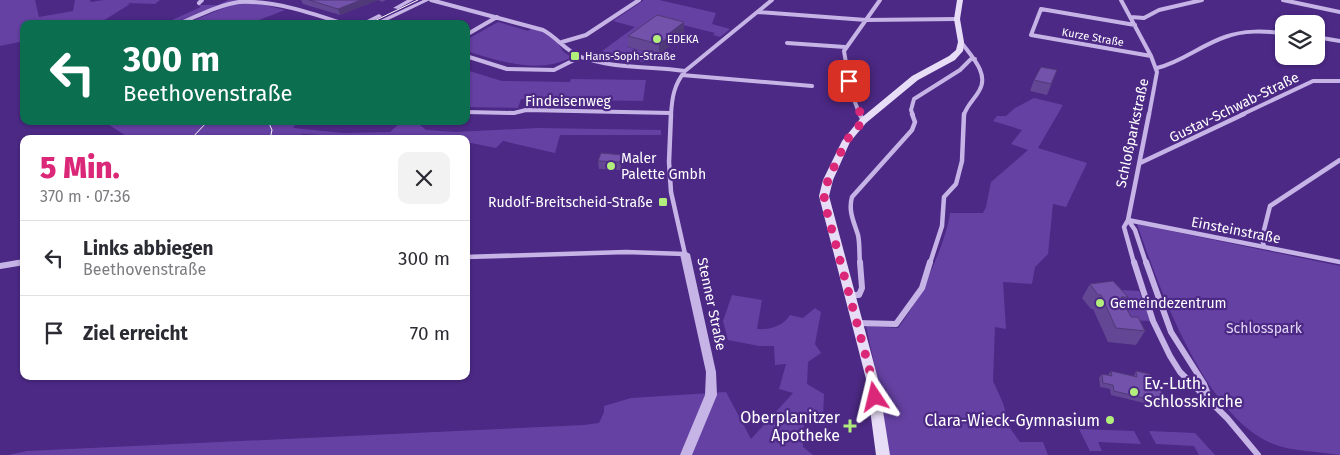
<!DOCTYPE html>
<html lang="de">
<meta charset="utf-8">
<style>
:root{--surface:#fff;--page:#f2f2f3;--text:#2b2b33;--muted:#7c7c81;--line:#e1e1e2;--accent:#db2777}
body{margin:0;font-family:"Fira Sans",sans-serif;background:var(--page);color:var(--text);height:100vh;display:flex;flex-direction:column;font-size:19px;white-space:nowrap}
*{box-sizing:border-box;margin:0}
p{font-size:16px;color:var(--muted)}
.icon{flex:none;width:28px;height:28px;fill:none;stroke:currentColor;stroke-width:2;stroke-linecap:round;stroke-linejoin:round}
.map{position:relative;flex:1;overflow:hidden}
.drawer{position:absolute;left:20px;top:135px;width:450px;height:245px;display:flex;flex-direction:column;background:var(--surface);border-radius:10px;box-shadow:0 1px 4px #0004}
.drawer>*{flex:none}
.hud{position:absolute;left:20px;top:20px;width:450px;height:105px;border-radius:10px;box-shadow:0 1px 4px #0004;background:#0b6e4f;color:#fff;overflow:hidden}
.tools{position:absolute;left:1275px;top:15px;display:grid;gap:10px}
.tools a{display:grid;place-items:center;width:50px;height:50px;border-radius:10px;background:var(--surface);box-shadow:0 1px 4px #0004;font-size:25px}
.pin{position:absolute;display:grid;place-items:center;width:42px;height:42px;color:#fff;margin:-21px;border-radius:10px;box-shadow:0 2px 8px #0006}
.me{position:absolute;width:55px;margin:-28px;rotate:350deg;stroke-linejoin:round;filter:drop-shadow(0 0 4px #0008)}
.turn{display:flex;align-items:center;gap:18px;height:105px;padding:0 20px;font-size:22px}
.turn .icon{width:65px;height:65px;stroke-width:2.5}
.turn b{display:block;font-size:35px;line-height:42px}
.round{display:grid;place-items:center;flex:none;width:52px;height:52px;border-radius:10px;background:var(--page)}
.summary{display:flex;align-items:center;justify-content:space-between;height:85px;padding:0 20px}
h1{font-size:30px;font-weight:800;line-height:38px;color:var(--accent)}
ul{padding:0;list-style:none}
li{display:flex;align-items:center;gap:15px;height:75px;padding:0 20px;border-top:1px solid var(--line)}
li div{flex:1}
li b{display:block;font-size:19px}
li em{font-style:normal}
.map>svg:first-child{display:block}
.green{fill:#6541a3}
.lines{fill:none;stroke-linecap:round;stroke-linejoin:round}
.minor-far2{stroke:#c7b4e7;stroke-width:4}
.minor-far1{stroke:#c7b4e7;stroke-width:4.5}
.minor{stroke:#c7b4e7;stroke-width:6}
.tertiary{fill:#c7b4e7;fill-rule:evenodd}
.secondary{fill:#e7ddf7;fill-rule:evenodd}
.tram{stroke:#fff;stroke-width:1}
.wall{fill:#634794}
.shaded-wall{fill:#503978}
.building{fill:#7352ac;stroke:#503978}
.route{stroke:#db2777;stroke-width:9;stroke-dasharray:0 16.2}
.poi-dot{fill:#b1ee7b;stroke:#4c2985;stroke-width:2}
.labels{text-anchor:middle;stroke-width:4.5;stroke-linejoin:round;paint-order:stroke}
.far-street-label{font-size:11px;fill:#fff;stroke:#4c2985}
.far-poi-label{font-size:11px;fill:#fff;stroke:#4c2985;text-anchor:start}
.street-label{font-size:14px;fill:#fff;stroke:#4c2985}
.poi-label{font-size:14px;fill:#fff;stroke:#4c2985;text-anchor:start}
.park-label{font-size:14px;fill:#e2d7f6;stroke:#4c2985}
.near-poi-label{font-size:16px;fill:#fff;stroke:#4c2985;text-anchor:end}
</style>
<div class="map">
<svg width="1340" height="455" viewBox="0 0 1340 455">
<rect width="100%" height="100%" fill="#4c2985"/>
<path class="green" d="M0,0H35L39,17L73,11L75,0H90L91,2L104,0H160L155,4L127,3L130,4L98,24H24V41L0,46Z
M228,0H244L180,20L173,24H163L201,7L197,5H218Z
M644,0H659L716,13L712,24L730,29L720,37L713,35L715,33L663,20L627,47L655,54L654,55L657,56L648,62L622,60L620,56L602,51L635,27L613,21Z
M252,2L285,10L259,20L270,24H185L231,5Z
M498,22L528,31L532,28C541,32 552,34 558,43C564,52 561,51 572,57C539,75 500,61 466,51V40Z
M466,70L502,81L570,82L571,79L646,80L643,101L521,99L518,108L466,107Z
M1034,98L1063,105L1038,148L1087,163L1066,207L1053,204L1048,254L1035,267L1032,284L1003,282L1006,329L995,327L993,381L1003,403L1010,428L1020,442H1043L1048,455H889L881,394L866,326L898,328C918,304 946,244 950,213H983L986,207L991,182L1028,150L1011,144L1022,130L993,121L997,116H1006L1015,108Z
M103,121H298L293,128L343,133L390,132L399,124H419L426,130L455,132L538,128L661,130V135H560L555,153L503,141L496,148L466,142V139C412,139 358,138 303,134L293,138L278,137L276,139H131Z
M1137,224L1340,266V455C1322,452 1292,451 1276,445C1206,420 1160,290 1137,224Z
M1104,289L1139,291L1150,321L1127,320Z
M732,295L762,300L757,329C771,330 783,326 790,315L803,318L815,308L821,312L815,344L821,353L808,362L807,384L824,394L823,416L804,422L803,447L813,455H8L27,451L584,425L599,423L604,412V406L631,398L726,392L751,439L793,393L779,389L786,364L775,365L774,346H759L728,340L723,321Z
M1079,429L1134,431L1141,444L1098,442L1102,451H1090Z
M1149,431L1195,433L1215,455H1199L1194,446L1156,444Z"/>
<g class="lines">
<path class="minor-far2" d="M431,0L543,30C557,37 566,52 581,57C613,69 651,66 685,71
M1121,0L1151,56L1157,72L1149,115
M1283,0L1340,12
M199,3L202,0
M758,12L866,20L957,19
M1131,17L1144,18L1159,10L1202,0
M135,24H147
M178,24C198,16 218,5 239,2C273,0 312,13 344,24
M1135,25L1041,9L1031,35L1151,56
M466,35L497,17
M1316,37L1340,41
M562,42L586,35L639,0
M961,42C971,56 990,74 979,91C974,100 967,105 964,115
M787,43L845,47
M466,56L507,69L554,70L580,57
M1157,68C1182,62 1201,45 1225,37C1244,30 1264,31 1284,33
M682,75L812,86
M466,112L514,113L526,110L671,113
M671,115C672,97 674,85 685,71L772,0
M860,115L851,92L844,51L880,0
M913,115L911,110L914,99L960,70L971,59H975
M1241,115L1313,81H1340"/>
<path class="minor-far1" d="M860,114L863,121
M1140,163L1244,114
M1128,220L1340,262
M1128,220L1135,230L1146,263
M1264,247L1262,238L1270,206L1340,160
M466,257L626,252L685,254L671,192L669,162L671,114
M17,263L24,262
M860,263C859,254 860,244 858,235C854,222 848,211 852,197L912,130L915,122L912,114
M930,263L942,226L944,197L956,184L962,161L964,114
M1134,263L1124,227L1128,220L1149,114"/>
<path class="minor" d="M1134,262L1153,321L1170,356L1180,372L1227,418L1258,455
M1146,262L1171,332L1204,384L1211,402
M0,266L24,262
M851,295H859L862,288L860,262
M857,323L896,324L922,288L930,262"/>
<path class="tertiary" d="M407,0H414L398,9L393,8Z
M423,0H430L380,24H372Z
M379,14L382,16L381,17L367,24H359Z
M685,251L690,254L716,372L717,395L692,455H680L705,395L706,372L680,254Z"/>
<path class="secondary" d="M957,0H963L960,19L964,42L963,51L955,60L918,80L866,123L850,142L833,180L829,196L878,379L890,455H876L866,379L819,196L823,180L842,141L860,119L912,76L949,56L956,50L958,42L954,19Z"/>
<path class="tram" d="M368,24L418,0
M268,121L272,130L270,139
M191,139L208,121"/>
</g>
<path class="wall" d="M301,0H386L382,2L378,0L340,15L303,4Z
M684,32L670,43V46L659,55L628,47V36Z
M1057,70L1047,95L1030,91L1034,80Z
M623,155V163L621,170L599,169L598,161Z
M1090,284L1128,297L1125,303L1131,317L1145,331L1136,345L1108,342L1093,309H1091L1082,298Z
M1111,371L1134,376L1136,371L1151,381L1164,403L1161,407L1111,395L1110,389L1100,387L1099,378L1102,374L1108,375Z"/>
<path class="shaded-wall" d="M361,0H378L340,15L338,9Z
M684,22V32L670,43V46L659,55V44L667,35Z
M623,155V163L621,170L620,162Z"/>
<path class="building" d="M309,0H361L338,9Z
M657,15L684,22L667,35L670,36L659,44L628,36Z
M1041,67L1057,70L1051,84L1034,80Z
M601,153L623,155L620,162L598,161Z
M1113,281L1128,297H1121L1131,317H1138L1145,331L1116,328L1101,295H1098L1090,284Z
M1111,371L1137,377L1136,371L1150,374L1151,381L1159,383L1164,403L1114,391L1113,385L1103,383L1102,374L1112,376Z"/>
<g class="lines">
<path class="route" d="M849,81L863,121L846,141L828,180L824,196L827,212L872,379L875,397"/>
</g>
<g class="poi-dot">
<circle cx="657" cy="39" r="5"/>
<rect x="570" y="51" width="10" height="10" rx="2.5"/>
<circle cx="611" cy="166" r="5"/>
<rect x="658" y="197" width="10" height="10" rx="2.5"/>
<circle cx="1100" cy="303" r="5"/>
<circle cx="1134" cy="392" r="5"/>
<circle cx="1110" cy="420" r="5"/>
<path d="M847.5 418.5h5v5h5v5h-5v5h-5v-5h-5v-5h5z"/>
</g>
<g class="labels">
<g class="far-street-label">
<text transform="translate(1093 37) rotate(10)" y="4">Kurze Straße</text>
</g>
<g class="far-poi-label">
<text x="667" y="43">EDEKA</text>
<text x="585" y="60">Hans-Soph-Straße</text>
</g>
<g class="street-label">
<text x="568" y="106">Findeisenweg</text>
<text transform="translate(1234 107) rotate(-26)" y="5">Gustav-Schwab-Straße</text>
<text transform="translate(1132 133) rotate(-78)" y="5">Schloßparkstraße</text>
<text transform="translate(1236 230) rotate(11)" y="5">Einsteinstraße</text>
<text transform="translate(712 304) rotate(78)" y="5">Stenner Straße</text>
</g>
<g class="poi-label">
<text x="621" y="163">Maler<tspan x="621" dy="16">Palette Gmbh</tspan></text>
<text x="653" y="207" text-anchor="end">Rudolf-Breitscheid-Straße</text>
<text x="1110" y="308">Gemeindezentrum</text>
</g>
<g class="park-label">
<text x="1264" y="333">Schlosspark</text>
</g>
<g class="near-poi-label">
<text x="1144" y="389" text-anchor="start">Ev.-Luth.<tspan x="1144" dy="18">Schlosskirche</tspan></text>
<text x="840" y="423">Oberplanitzer<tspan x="840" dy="18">Apotheke</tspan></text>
<text x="1100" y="426">Clara-Wieck-Gymnasium</text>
</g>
</g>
</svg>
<div class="tools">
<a><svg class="icon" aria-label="layers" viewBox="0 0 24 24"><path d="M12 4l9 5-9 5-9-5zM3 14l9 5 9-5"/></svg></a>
</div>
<div class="pin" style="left:849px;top:81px;background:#d93025"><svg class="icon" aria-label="arrive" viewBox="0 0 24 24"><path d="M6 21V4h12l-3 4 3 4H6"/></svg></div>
<svg class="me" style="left:875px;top:397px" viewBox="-20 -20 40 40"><path d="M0-17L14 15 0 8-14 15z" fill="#db2777" stroke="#fff" stroke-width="4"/></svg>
<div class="hud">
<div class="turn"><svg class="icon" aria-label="left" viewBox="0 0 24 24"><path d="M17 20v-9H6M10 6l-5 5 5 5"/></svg><div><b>300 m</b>Beethovenstraße</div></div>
</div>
<section class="drawer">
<div class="summary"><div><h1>5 Min.</h1><p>370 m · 07:36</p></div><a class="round"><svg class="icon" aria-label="close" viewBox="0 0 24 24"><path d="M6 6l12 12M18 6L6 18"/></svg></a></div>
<ul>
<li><svg class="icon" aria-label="left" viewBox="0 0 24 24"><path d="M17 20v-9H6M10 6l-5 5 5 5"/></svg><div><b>Links abbiegen</b><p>Beethovenstraße</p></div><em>300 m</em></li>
<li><svg class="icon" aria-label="arrive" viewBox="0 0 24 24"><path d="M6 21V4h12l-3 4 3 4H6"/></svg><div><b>Ziel erreicht</b></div><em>70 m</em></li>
</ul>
</section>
</div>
